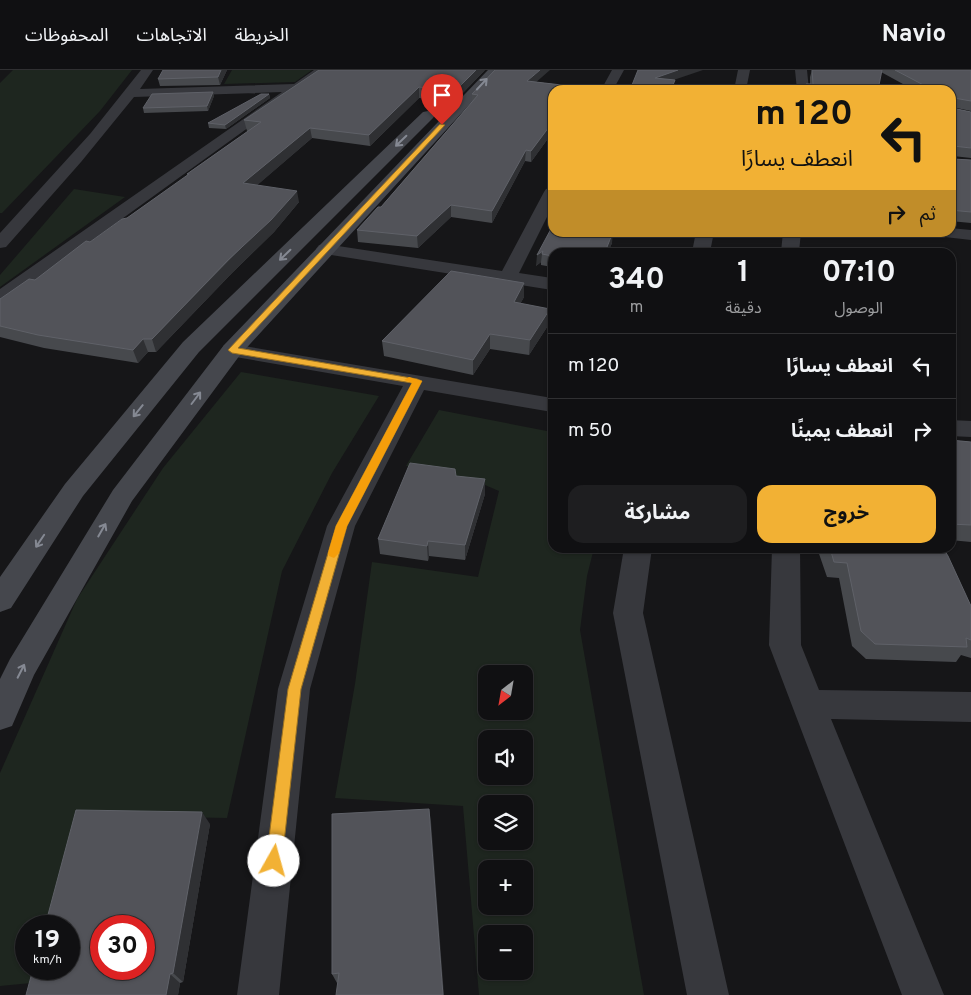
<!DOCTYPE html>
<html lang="ar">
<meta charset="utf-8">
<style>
:root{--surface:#101012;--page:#1e1e20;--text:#f1f3f6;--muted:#9c9d9f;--line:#303032;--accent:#f2b134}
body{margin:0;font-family:Overpass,"Noto Sans Arabic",sans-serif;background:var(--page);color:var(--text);direction:rtl;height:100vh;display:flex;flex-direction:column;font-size:19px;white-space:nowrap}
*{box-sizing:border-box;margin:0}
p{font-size:16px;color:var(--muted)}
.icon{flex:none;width:28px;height:28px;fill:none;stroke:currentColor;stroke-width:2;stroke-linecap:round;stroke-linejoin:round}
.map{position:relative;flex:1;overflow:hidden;direction:ltr}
.sheet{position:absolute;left:548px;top:178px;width:408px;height:305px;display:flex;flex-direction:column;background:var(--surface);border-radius:15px;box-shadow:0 1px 4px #0004,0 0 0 1px var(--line);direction:rtl}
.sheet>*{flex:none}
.banner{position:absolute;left:548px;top:15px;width:408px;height:152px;border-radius:15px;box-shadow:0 1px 4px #0004,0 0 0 1px var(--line);direction:rtl;background:#f2b134;color:#111;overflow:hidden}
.needle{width:32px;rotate:211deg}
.fabs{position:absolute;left:478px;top:595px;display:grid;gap:10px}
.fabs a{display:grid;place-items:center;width:55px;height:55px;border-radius:10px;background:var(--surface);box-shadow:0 1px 4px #0004,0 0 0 1px var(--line);font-size:25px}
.speed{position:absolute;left:15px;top:845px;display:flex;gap:10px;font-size:25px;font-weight:700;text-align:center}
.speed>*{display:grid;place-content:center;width:65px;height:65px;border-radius:50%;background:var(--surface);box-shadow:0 1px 4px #0004,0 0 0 1px var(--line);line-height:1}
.speed small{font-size:12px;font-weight:400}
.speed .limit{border:8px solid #d22;background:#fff;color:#111}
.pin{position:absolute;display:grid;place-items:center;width:42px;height:42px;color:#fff;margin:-51px -21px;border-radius:50% 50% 50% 0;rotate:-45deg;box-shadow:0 0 5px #0007}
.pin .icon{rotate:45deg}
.me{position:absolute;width:55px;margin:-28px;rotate:7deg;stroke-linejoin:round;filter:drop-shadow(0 0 4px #0008)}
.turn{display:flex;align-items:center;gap:18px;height:105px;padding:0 20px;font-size:22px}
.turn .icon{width:65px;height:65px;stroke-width:2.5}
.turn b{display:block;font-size:35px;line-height:42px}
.then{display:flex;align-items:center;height:48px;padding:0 20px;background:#0003;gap:10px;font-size:19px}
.eta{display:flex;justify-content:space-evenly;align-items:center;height:85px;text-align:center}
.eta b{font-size:30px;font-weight:700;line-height:35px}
.action{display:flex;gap:10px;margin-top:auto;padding:10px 20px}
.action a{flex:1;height:58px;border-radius:15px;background:var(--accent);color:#111;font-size:20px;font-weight:700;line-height:58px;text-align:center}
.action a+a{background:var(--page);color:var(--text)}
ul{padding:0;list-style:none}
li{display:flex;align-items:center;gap:15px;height:65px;padding:0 20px;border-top:1px solid var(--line)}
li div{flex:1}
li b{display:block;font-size:19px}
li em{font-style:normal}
header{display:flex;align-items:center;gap:30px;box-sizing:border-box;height:70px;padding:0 25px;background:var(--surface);border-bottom:1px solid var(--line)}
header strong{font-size:24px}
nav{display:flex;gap:28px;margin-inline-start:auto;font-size:18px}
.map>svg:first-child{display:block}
.green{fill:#1e261f;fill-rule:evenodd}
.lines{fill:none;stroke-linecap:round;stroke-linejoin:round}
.street{fill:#37383d;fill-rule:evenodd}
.secondary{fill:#45474d;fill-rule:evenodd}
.wall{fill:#47494d}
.shaded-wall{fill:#2f3033}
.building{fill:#525359;stroke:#5f6168;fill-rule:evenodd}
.oneway{stroke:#858993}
.route{fill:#f2b134;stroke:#9d7322}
.slow{fill:#f59e0b}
</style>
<header>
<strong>Navio</strong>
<nav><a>الخريطة</a><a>الاتجاهات</a><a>المحفوظات</a></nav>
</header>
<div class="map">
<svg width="971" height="925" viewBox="0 0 971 925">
<rect width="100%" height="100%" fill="#161618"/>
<path class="green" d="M13,0H132L100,41L2,143H0V13Z
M232,0H312L295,12L224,14Z
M74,119L125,127L0,217V205Z
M241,302L379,326L332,403L282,501L227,748L76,745L46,856H26V899H35L31,913L0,916V703L77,529L163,398Z
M439,340L552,362V478H594L587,506L580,560L644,925H479L463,736L335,728L355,614L372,492L478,507L499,421L485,415L406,396ZM486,604H524V641H486ZM486,669H524V706H486ZM486,734H524V771H486ZM486,799H524V836H486ZM486,864H524V901H486Z"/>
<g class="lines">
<path class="street" d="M141,0H153L140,19L294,14L314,0H328L7,232L0,234V219L282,22L134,27L81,92L6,177L0,178V163L90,64Z
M612,0H624L613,20H601Z
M738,0H750L746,20H734Z
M795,0H807L809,20H797Z
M552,117V137L519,203L552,208V220L325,184L319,183L316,179L319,175L325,174L502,201L544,122L546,119Z
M950,158L971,160V170L936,166L934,162H950Z
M696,162H714L710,182H692Z
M783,162H801L799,182H781Z
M232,274L552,328V342L424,320L355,456L310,619L279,925H237L278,619L327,456L403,316L224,285L221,280L224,275Z
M950,350L971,351V367L950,366Z
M624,478H652L643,543L729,925H687L613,543Z
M772,478H800L801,575L819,620L971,622V652L831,649L944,925H902L769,575Z"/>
<path class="secondary" d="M488,0H501L240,285L132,431L34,605L12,656L0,660V609L10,589L113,420L224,275Z
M428,41L433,42L435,45L433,48L199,282L83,426L11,538L0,542V507L65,414L183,272L423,42Z"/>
</g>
<path class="wall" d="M227,0L220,15L160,16L158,9Z
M485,0L454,32L419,28L370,76L312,68L257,115L299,132L274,162L232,203L156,282H148L138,293L44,278L0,267V229L35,210L127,148L187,106V104L248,61H247L244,50Z
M812,0H971V41L952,37V38L971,42V88L953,86V89L971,90V153L950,151V20H914L881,2L810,14V7Z
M536,12L579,17V20H552V63L531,92L525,91L492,153L451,147L418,178L358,172L357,160L381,137L472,32V24Z
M213,22L214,26L208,41L144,43L143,38Z
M269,24L270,28L226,59L209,58L208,53Z
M552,157L612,173L608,182H552V197L541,195V192L536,196Z
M524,213V227L520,234L550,239L549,254L529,285L490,279L473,305L384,286L382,271Z
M950,370L971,372V472L950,470Z
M456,406L485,424L465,490L429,486L428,491L380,484L378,469Z
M817,478H943L971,536V588L961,585L956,592L866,589L852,576L839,508L827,507Z
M431,751L337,913L332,904Z
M210,754L183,912L180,913L178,925H26Z"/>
<path class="shaded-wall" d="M221,0H227L220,15L218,7Z
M476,0H485L454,32V22Z
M540,0H550L526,21L527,11Z
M678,0H703L653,17L655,8Z
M419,17V28L370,76L369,65Z
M213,22L214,26L208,41L207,36Z
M269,24L270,28L226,59L225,55Z
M552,53V63L531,92V81Z
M310,58L312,68L246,125L243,113Z
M526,80L525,91L492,153V141Z
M297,121L299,132L274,162L232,203L156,282L152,269Z
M451,135V147L418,178L417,166Z
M613,162L612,173L608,182H605Z
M543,181L542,184L541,192L536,196L537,185Z
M524,213V227L513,247L514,232Z
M550,239L549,254L529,285L530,270Z
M490,264V279L473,305V290Z
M143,269L148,282L138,293L133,280Z
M485,409V424L465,490V475Z
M428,471L429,486L428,491L427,476Z
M429,739L431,751L444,925H443Z
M202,742L210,754L183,912L173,903Z
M170,904L180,913L178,925H166Z"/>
<path class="building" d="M163,0H221L218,7L158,9Z
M319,0H476L454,22L419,17L369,65L310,58L243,113L297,121L271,150L228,190L152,269H143L133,280L38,265L0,256V229L29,209L35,210L86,171L90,172L122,149L127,148L189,104H187L261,52L244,50Z
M495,0H540L527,11L579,17L577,20H552V53L531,81L526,80L492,141L451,135L417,166L357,160L378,137H381L478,25L472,24Z
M638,0H678L655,8L675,10L671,20H630Z
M812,0H882L878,20H804L806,14H813Z
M895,0H971V31L954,28L952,30V38L971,42V78L953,76V89L971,90V142L950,140V20H933Z
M213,22L207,36L143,38L152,24Z
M261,24H269L225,55L208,53Z
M552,157V162H613L605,182H552V186L542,184L543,181L537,185Z
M451,201L524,213L514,232L550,239L530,270L490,264L473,290L382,271Z
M950,370L971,372V455L950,454Z
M410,393L455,399L456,406L485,409L465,475L428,471L427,476L378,469Z
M830,478H943L948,486L971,536V570L966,568L967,577L875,574L861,561L847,493L834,492Z
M429,739L443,925H336L339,903L332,904V744Z
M76,740L202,742L173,903L170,904L166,925H26L33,899H69V856H45ZM101,856H144V899H101Z"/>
<defs><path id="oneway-shaft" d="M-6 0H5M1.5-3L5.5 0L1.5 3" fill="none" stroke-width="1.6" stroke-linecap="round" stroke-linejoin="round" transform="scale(1.25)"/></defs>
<g class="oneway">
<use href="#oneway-shaft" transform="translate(482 14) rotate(-47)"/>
<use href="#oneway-shaft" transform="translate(401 71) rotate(136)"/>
<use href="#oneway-shaft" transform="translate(285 185) rotate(136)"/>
<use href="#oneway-shaft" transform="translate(196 328) rotate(-53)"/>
<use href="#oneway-shaft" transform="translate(138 341) rotate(129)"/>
<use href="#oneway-shaft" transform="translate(102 460) rotate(-60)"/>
<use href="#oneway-shaft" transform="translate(40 471) rotate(124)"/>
<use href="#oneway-shaft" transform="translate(21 601) rotate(-63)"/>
</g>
<path class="route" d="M440,54L445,55L238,278L417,309L422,311L347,456L301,619L282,791L279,797L274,799L268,797L266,791L288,619L336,456L412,313L232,283L228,280Z"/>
<path class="slow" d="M409,307L422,311L347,456L339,483L334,488L329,486L328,483L336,456L412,313L404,310Z"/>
</svg>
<div class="fabs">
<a><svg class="needle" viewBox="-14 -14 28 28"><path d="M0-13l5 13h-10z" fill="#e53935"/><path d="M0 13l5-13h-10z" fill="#9c9d9f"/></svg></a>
<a><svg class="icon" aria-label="sound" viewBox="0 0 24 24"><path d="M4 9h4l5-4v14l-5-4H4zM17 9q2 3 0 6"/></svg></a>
<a><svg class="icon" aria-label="layers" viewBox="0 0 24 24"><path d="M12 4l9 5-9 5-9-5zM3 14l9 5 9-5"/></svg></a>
<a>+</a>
<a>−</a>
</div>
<div class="speed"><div>19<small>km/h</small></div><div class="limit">30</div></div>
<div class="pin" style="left:442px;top:55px;background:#d93025"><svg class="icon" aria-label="arrive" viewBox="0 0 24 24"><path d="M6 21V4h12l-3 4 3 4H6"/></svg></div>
<svg class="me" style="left:274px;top:791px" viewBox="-20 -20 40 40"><circle r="19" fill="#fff"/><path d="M0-13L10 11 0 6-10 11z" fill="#f2b134"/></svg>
<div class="banner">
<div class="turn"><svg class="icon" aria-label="left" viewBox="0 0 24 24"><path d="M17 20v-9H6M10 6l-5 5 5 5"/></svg><div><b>120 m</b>انعطف يسارًا</div></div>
<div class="then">ثم<svg class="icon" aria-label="right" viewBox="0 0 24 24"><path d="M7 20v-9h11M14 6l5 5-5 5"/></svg></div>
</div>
<section class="sheet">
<div class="eta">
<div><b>07:10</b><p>الوصول</p></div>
<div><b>1</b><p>دقيقة</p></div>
<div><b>340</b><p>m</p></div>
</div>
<ul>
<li><svg class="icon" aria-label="left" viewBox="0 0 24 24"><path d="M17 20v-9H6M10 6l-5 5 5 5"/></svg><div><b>انعطف يسارًا</b></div><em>120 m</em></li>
<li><svg class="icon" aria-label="right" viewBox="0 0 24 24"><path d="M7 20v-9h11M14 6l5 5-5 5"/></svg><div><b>انعطف يمينًا</b></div><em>50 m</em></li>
</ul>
<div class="action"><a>خروج</a><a>مشاركة</a></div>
</section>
</div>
